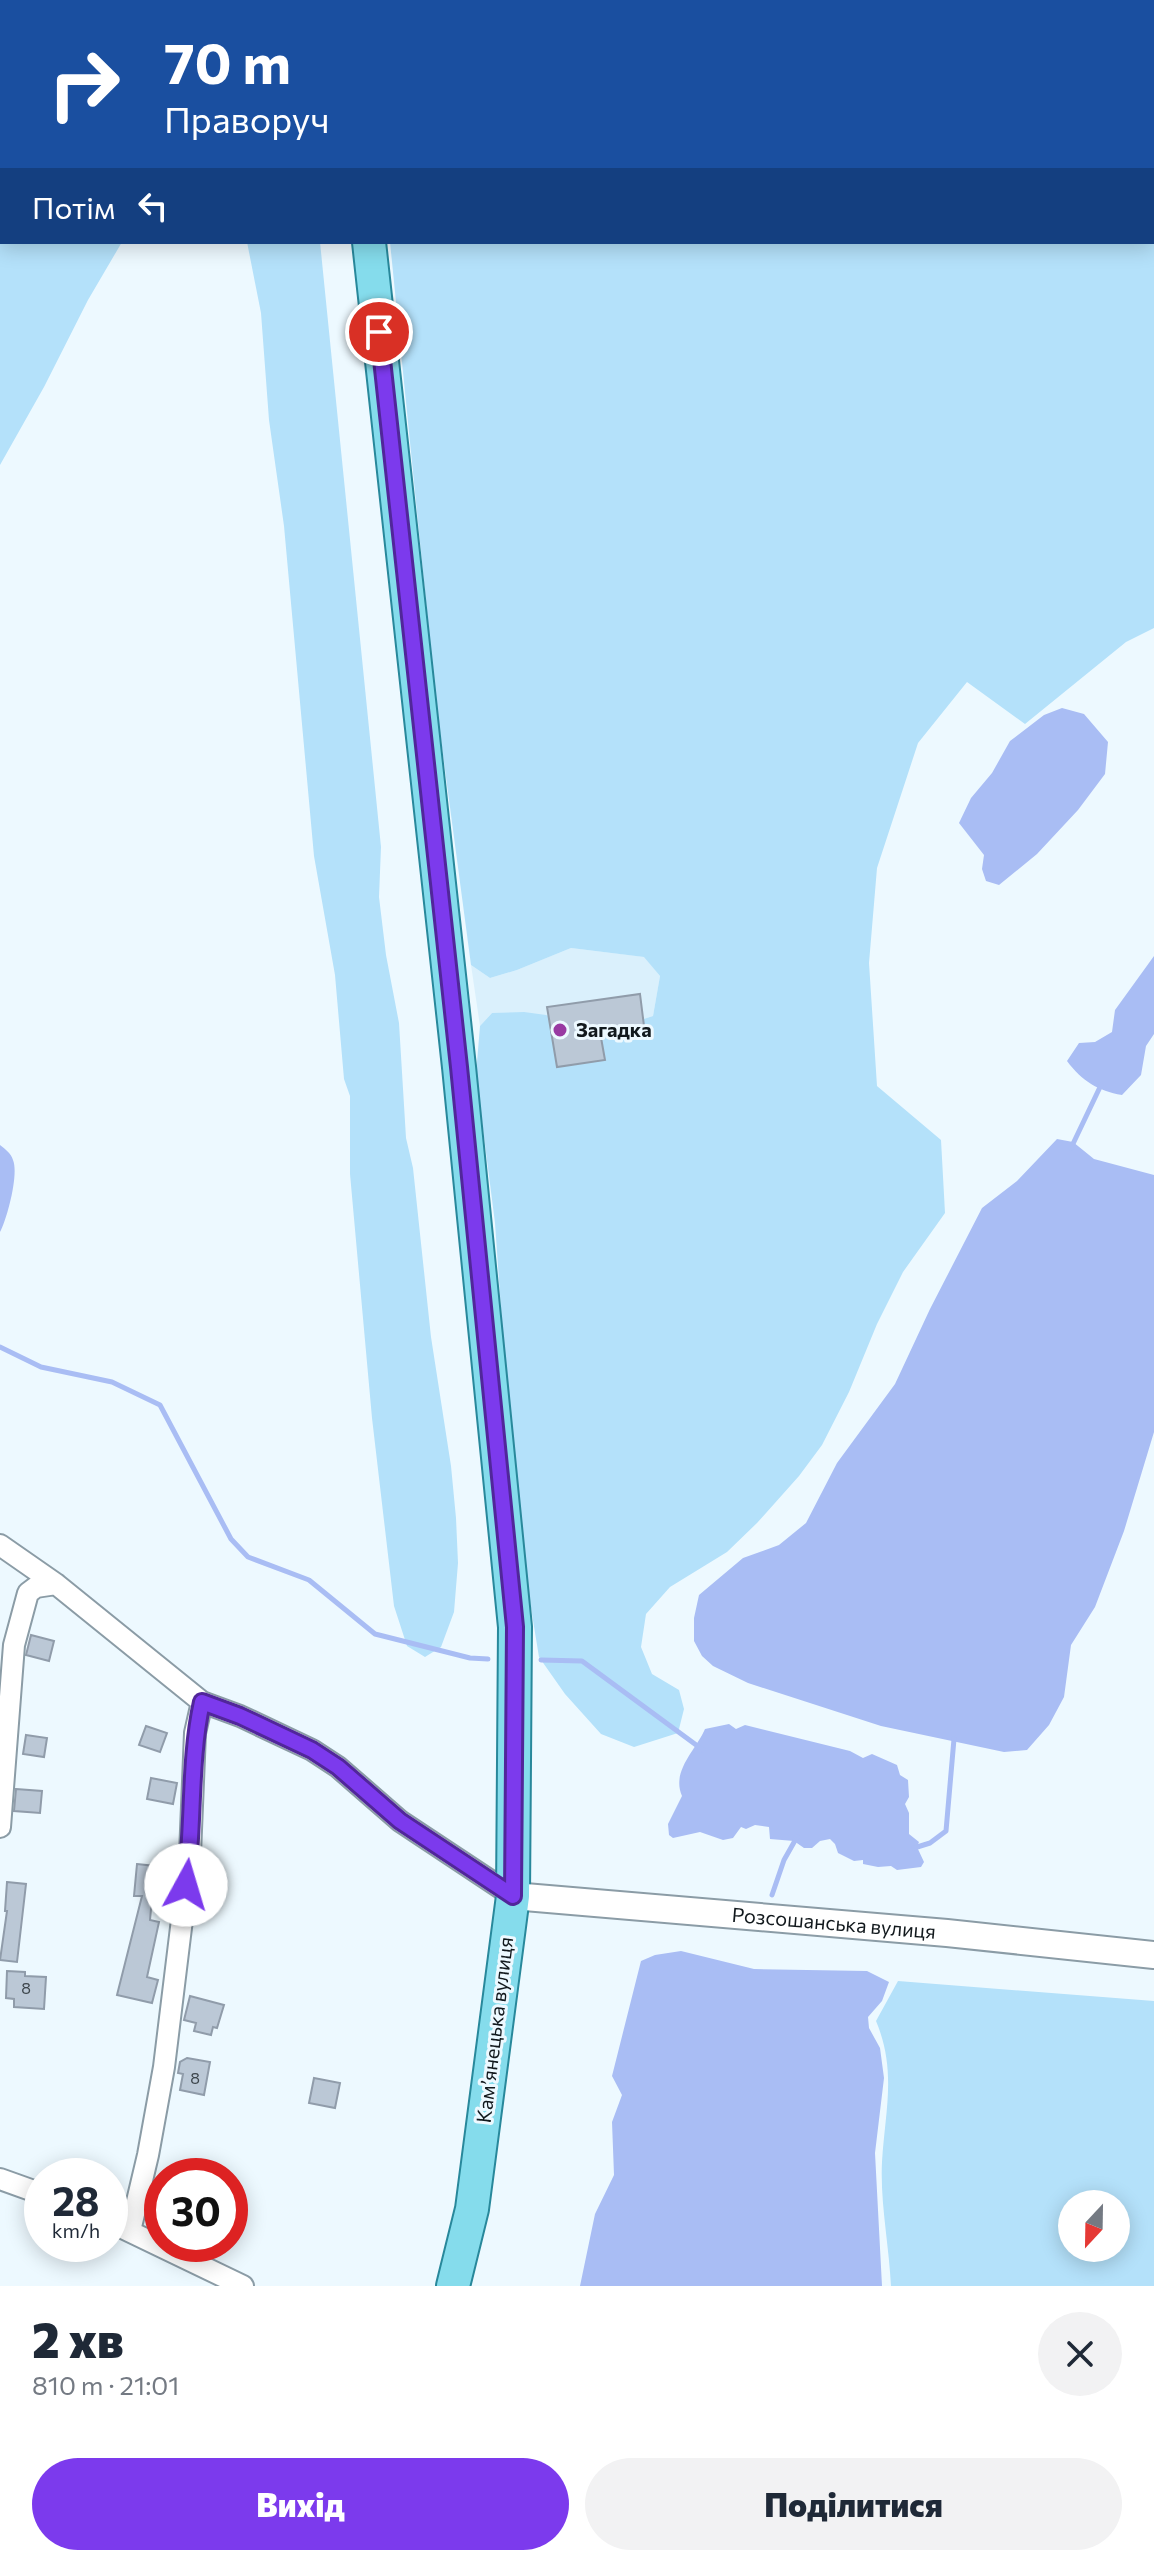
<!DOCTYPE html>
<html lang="uk">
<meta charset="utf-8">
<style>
:root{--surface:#fff;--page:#f2f2f3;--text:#1f2937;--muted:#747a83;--accent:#7c3aed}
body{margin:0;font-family:Commissioner,sans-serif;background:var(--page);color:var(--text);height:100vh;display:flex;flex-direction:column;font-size:30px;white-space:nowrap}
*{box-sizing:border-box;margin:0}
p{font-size:26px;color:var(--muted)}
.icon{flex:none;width:44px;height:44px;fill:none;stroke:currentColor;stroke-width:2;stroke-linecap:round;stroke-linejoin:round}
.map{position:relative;height:2286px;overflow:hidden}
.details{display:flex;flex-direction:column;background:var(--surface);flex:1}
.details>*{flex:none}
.banner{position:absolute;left:0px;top:0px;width:1154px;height:244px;box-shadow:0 4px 20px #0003;background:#1a4fa0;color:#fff;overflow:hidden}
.needle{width:52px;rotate:202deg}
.controls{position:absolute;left:1058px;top:2190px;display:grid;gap:16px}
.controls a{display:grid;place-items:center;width:72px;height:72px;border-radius:50%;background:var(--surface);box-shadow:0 4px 20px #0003;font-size:40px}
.speed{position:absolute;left:24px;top:2158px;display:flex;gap:16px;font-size:40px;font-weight:700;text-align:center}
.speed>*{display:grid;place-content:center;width:104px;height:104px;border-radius:50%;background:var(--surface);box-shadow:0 4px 20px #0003;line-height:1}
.speed small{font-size:20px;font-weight:400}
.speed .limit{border:12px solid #d22;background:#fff;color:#111}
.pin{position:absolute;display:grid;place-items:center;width:68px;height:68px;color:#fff;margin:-34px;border:4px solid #fff;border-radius:50%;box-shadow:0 2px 8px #0007}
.me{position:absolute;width:88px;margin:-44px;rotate:6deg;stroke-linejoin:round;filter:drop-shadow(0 0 6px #0008)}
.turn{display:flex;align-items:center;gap:28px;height:168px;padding:0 32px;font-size:36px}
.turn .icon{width:104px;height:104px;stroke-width:2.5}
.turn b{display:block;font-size:56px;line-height:68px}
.then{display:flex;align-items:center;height:76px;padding:0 32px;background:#0003;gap:16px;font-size:30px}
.round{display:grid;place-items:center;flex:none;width:84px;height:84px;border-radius:42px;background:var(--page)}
.headline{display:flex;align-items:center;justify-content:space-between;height:136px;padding:0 32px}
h1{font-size:48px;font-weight:800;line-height:60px}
.action{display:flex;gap:16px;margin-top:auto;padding:16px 32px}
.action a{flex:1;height:92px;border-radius:48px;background:var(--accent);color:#fff;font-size:32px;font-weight:800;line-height:92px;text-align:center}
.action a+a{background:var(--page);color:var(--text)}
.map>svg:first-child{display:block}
.built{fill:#daf0fc}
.green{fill:#b4e1fa;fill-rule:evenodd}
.water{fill:#a9bdf4}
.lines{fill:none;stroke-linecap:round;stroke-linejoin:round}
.stream{stroke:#a9bdf4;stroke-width:5}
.building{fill:#bbc8d6;stroke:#909caa;stroke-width:2}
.minor-casing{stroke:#8b9ca6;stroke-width:24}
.tertiary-casing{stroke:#8b9ca6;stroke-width:30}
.primary-casing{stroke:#28889b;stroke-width:36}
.minor{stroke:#fff;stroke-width:20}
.tertiary{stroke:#fff;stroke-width:26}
.primary{stroke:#85dcec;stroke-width:32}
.route-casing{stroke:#51269a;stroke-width:20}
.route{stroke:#7c3aed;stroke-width:14}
.poi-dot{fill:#993aa2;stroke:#edf9ff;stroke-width:3}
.labels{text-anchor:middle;stroke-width:6;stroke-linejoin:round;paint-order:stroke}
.number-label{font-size:16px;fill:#3c454b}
.poi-label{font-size:20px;font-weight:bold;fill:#12191d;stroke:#edf9ff;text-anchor:start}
.street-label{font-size:20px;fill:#12191d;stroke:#edf9ff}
</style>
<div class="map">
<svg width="1154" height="2286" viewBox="0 0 1154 2286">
<rect width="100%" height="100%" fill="#edf9ff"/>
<path class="built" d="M571,948L645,957L660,976L653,1016L622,1026L492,1013L480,1026L471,965L490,978L517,970Z"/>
<path class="green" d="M0,0L81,2H2V242H122L88,300L44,387L0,465Z
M363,0H1154V628L1126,642L1025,724L967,682L918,743L877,868L869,963L877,1086L941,1140L945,1213L903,1272L877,1324L849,1392L822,1445L799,1476L757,1523L727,1552L670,1587L646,1614L641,1647L652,1674L679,1690L684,1709L678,1733L634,1747L601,1734L565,1694L539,1657L515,1510L495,1223L476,1074L480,1026L492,1013L524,1012L546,1015L579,1028L622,1026L653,1016L660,976L644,957L571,948L517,970L490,978L471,965L436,702L390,242H1152V2Z
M247,242H320L381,847L379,897L386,955L399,1023L406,1138L413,1168L431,1337L451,1466L456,1518L458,1563L454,1612L441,1647L425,1657L407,1646L394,1606L372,1418L350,1174V1096L344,1079L335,975L314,856L284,526L269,420L261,313Z
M898,1981L1154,2001V2286H891C889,2245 880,2202 882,2162C885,2111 897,2071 876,2021ZM1116,2204V2248H1072V2204Z"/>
<path class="water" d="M1062,708L1084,714L1108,742L1105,774L1078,810L1037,854L999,885L986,881L982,869L984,855L959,823L971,798L992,773L1010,741L1044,715Z
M1154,956V1034L1146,1046L1141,1075L1122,1095C1098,1091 1082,1081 1067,1061L1079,1043L1095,1042L1112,1032L1115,1010Z
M1057,1139L1073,1142L1094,1159L1154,1175V1432L1124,1531L1095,1607L1071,1645L1064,1697L1049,1725L1027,1750L1004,1752L881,1726L748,1683L713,1666L702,1656L694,1641V1618L699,1595L743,1558L779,1545L806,1523L837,1463L895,1384L930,1309L982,1208L1017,1181Z
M0,1145C5,1149 11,1153 13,1160C19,1174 7,1219 0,1232Z
M729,1724L736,1729L745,1725L850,1751L863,1758L872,1754L897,1765L900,1775L908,1780L909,1797L905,1804L909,1813V1834L919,1842L917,1847L924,1862L921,1867L897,1870L891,1866L878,1867L863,1864V1860L854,1861L838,1853L835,1844L830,1839L820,1841L812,1848H804L794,1841L770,1839L769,1827L755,1825L746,1829L741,1827L733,1838L723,1840L700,1832L673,1838L669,1835L668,1824L682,1796C671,1771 696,1750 705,1729Z
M681,1951L754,1969L867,1971L889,1982L882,2001L868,2017L869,2028L880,2048L884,2078L875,2153L882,2286H580L595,2214L614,2175L612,2122L622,2095L612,2076L641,1961L655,1955Z"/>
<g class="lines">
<path class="stream" d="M1071,1148L1101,1085
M0,1347L41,1367L112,1382L160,1405L231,1539L248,1557L309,1580L375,1634L470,1658L488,1659
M541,1660L582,1661L703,1750
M914,1848L930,1843L946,1831L954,1739
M772,1895L784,1860L797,1837"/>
</g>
<path class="building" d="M640,994L644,1026L600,1032L605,1060L557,1067L547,1007Z
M31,1635L54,1641L49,1661L26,1655Z
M146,1726L167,1733L160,1752L139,1745Z
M26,1735L47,1738L44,1757L23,1754Z
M151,1778L177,1783L173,1804L147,1799Z
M16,1789L42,1791L40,1813L14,1811Z
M137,1864L155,1866L150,1920L159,1922L147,1977L158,1980L152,2003L117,1995L142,1896H134Z
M7,1882L26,1884L17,1962L0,1960L7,1911H5Z
M7,1971L25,1972V1976L46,1977L44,2009L14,2007V1999L6,1998Z
M190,1996L224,2005L217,2028L213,2027L211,2035L194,2031L196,2023L184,2020Z
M187,2058L210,2062L204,2095L180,2090L183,2074L178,2073L180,2062Z
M314,2078L340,2083L335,2108L309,2103Z"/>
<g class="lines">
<g class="minor-casing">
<path id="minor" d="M0,1545L56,1584L202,1702L240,1716L312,1750L338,1767L400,1821L513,1896
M0,1827L14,1645L28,1593L36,1587L56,1584
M0,2179L42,2194
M110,2222L243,2286
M130,2231L148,2155L164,2067L190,1854L195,1733L202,1702"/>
</g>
<g class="tertiary-casing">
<g id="tertiary">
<path id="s1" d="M513,1896L947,1933L1154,1955"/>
</g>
</g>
<g class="primary-casing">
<path id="primary" d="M345,0V2
M369,242L459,1067L515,1627L513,1896L472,2209L453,2286"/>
</g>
<use href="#minor" class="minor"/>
<use href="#tertiary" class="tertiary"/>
<use href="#primary" class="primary"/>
</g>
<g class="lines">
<g class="route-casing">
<path id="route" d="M186,1885C194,1824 189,1761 202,1702L240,1716L312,1750L338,1767L400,1821L513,1896L515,1627L459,1067L379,332"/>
</g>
<use href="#route" class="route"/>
</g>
<circle class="poi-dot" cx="560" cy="1030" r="8"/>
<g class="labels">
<g class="number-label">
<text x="26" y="1994">8</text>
<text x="195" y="2084">8</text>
</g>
<g class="poi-label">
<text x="576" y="1037">Загадка</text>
</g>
<g class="street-label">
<text dy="7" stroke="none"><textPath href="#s1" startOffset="322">Розсошанська вулиця</textPath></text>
<text transform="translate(495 2030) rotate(-83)" y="7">Камʼянецька вулиця</text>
</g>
</g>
</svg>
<div class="controls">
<a><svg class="needle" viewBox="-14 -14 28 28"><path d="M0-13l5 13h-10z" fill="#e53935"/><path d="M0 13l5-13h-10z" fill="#747a83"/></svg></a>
</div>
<div class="speed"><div>28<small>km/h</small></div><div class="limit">30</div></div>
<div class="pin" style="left:379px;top:332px;background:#d93025"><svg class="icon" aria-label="arrive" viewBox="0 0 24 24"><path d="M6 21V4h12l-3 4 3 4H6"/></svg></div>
<svg class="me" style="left:186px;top:1885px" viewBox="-20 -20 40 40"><circle r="19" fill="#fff"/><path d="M0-13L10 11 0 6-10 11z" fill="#7c3aed"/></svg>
<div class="banner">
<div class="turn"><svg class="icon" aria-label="right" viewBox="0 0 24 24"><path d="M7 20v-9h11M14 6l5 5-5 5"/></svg><div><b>70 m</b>Праворуч</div></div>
<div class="then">Потім<svg class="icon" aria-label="left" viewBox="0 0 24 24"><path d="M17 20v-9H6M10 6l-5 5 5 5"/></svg></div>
</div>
</div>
<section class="details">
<div class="headline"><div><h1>2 хв</h1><p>810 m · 21:01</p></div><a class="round"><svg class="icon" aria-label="close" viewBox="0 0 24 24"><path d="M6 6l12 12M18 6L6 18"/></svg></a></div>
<div class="action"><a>Вихід</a><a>Поділитися</a></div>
</section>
